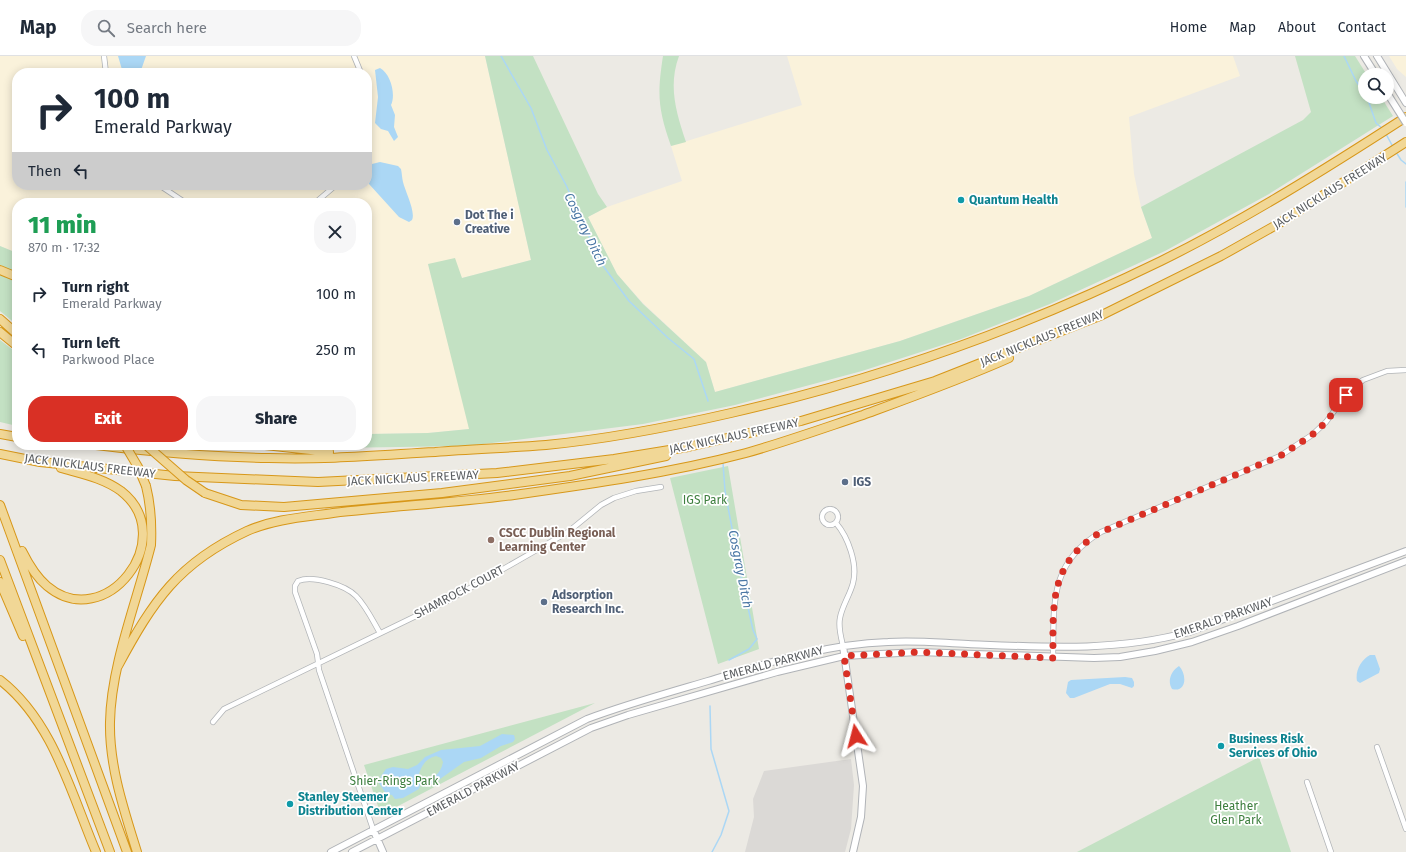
<!DOCTYPE html>
<meta charset="utf-8">
<style>
:root{--surface:#fff;--page:#f6f6f7;--text:#1f2937;--muted:#747a83;--line:#e0e1e3;--accent:#d93025}
body{margin:0;font-family:"Fira Sans",sans-serif;background:var(--page);color:var(--text);height:100vh;display:flex;flex-direction:column;font-size:15px;white-space:nowrap}
*{box-sizing:border-box;margin:0}
p{font-size:13px;color:var(--muted)}
.icon{flex:none;width:22px;height:22px;fill:none;stroke:currentColor;stroke-width:2;stroke-linecap:round;stroke-linejoin:round}
.map{position:relative;flex:1;overflow:hidden}
.details{position:absolute;left:12px;top:142px;width:360px;height:252px;display:flex;flex-direction:column;background:var(--surface);border-radius:16px;box-shadow:0 2px 10px #0003}
.details>*{flex:none}
.guide{position:absolute;left:12px;top:12px;width:360px;height:122px;border-radius:16px;box-shadow:0 2px 10px #0003;background:#fff;color:var(--text);overflow:hidden}
.fabs{position:absolute;left:1358px;top:12px;display:grid;gap:8px}
.fabs a{display:grid;place-items:center;width:36px;height:36px;border-radius:50%;background:var(--surface);box-shadow:0 2px 10px #0003;font-size:20px}
.pin{position:absolute;display:grid;place-items:center;width:34px;height:34px;color:#fff;margin:-17px;border-radius:8px;box-shadow:0 2px 6px #0006}
.me{position:absolute;width:44px;margin:-22px;rotate:351deg;stroke-linejoin:round;filter:drop-shadow(0 0 3px #0008)}
.turn{display:flex;align-items:center;gap:14px;height:84px;padding:0 16px;font-size:18px}
.turn .icon{width:52px;height:52px;stroke-width:2.5}
.turn b{display:block;font-size:28px;line-height:34px}
.then{display:flex;align-items:center;height:38px;padding:0 16px;background:#0003;gap:8px;font-size:15px}
.round{display:grid;place-items:center;flex:none;width:42px;height:42px;border-radius:16px;background:var(--page)}
.headline{display:flex;align-items:center;justify-content:space-between;height:68px;padding:0 16px}
h1{font-size:24px;font-weight:800;line-height:30px;color:#1e9e55}
.primary-button{display:flex;gap:8px;margin-top:auto;padding:8px 16px}
.primary-button a{flex:1;height:46px;border-radius:16px;background:var(--accent);color:#fff;font-size:16px;font-weight:800;line-height:46px;text-align:center}
.primary-button a+a{background:var(--page);color:var(--text)}
ul{padding:0;list-style:none}
li{display:flex;align-items:center;gap:12px;height:56px;padding:0 16px}
li div{flex:1}
li b{display:block;font-size:15px}
li em{font-style:normal}
header{display:flex;align-items:center;gap:24px;box-sizing:border-box;height:56px;padding:0 20px;background:var(--surface);border-bottom:1px solid var(--line)}
header strong{font-size:19px}
nav{display:flex;gap:22px;margin-inline-start:auto;font-size:14px}
.search{width:280px;height:36px;background:var(--page);display:flex;align-items:center;gap:10px;box-sizing:border-box;padding:0 14px;border-radius:16px;color:var(--muted);font-size:15px}
.map>svg:first-child{display:block}
.commercial{fill:#faf2db;fill-rule:evenodd}
.industrial{fill:#dbd9d6}
.green{fill:#c3e1c3}
.water{fill:#abd7f5;fill-rule:evenodd}
.lines{fill:none;stroke-linecap:round;stroke-linejoin:round}
.stream{stroke:#abd7f5;stroke-width:1.5}
.street-casing{stroke:#b1b4b7;stroke-width:6}
.secondary-casing{stroke:#b0b3b7;stroke-width:8}
.highway-casing{stroke:#d79719;stroke-width:10}
.street{stroke:#fff;stroke-width:4.5}
.secondary{stroke:#fff;stroke-width:6}
.highway{stroke:#f1d796;stroke-width:8}
.secondary-bridge-casing{stroke:#b0b3b7;stroke-width:8;stroke-linecap:butt}
.highway-bridge-casing{stroke:#d79719;stroke-width:10;stroke-linecap:butt}
.secondary-bridge{stroke:#fff;stroke-width:6}
.highway-bridge{stroke:#f1d796;stroke-width:8}
.route{stroke:#d93025;stroke-width:7;stroke-dasharray:0 12.6}
.culture-dot{fill:#0f9aa8;stroke:#fff;stroke-width:1.5}
.service-dot{fill:#5c6f8a;stroke:#fff;stroke-width:1.5}
.education-dot{fill:#8d6e63;stroke:#fff;stroke-width:1.5}
.labels{text-anchor:middle;stroke-width:3.5;stroke-linejoin:round;paint-order:stroke}
.street-label{font-size:12px;fill:#5c5f62;stroke:#fff}
.culture-label{font-size:12px;font-weight:bold;fill:#0d838f;stroke:#fff;text-anchor:start}
.service-label{font-size:12px;font-weight:bold;fill:#4e5e75;stroke:#fff;text-anchor:start}
.park-label{font-size:12px;fill:#3e7f3f;stroke:#fff}
.education-label{font-size:12px;font-weight:bold;fill:#785e54;stroke:#fff;text-anchor:start}
.water-label{font-size:13px;font-style:italic;fill:#4b78a5;stroke:#fff}
</style>
<header>
<strong>Map</strong>
<div class="search"><svg class="icon" aria-label="search" viewBox="0 0 24 24"><circle cx="10" cy="10" r="6"/><path d="M15 15l6 6"/></svg>Search here</div>
<nav><a>Home</a><a>Map</a><a>About</a><a>Contact</a></nav>
</header>
<div class="map">
<svg width="1406" height="796" viewBox="0 0 1406 796">
<rect width="100%" height="100%" fill="#eceae4"/>
<path class="commercial" d="M0,0H485L531,204L462,222L428,208L470,373L428,377L367,378V147H17V197L0,190ZM17,17H367V129H17Z
M787,0H1233L1240,20L1129,61L1134,118L1141,151L1152,182L1029,240L900,285L715,336L706,306L643,247L617,218L588,161L607,151L682,125L671,90L802,49Z
M1389,0H1406V21L1397,13Z"/>
<path class="industrial" d="M851,703L854,729L851,773L845,796H745L754,761L753,743L764,715Z"/>
<path class="green" d="M485,0H533L598,138L607,151L588,161L617,218L643,248L706,306L715,336L900,285L1029,240L1152,182L1141,151L1303,64L1311,56L1295,0H1355L1367,19H1365V41H1381L1393,60L1269,138L1165,195L1050,248L961,283L862,315L735,349L643,368L467,390L332,392L301,389H367V378L428,377L469,373L428,208L455,202L462,222L531,204Z
M663,0H679C668,30 676,56 686,86L671,90C658,53 657,39 663,0Z
M0,190L17,197V217L0,209Z
M0,219L17,225V269L0,255Z
M0,284L17,297V370L0,366Z
M728,410L759,593L718,608L670,422Z
M595,647L381,759L364,709Z
M1259,701L1291,796H1077Z"/>
<path class="water" d="M118,0H146L140,17H123Z
M380,12C391,18 396,39 391,49L395,59L394,71L398,81L394,85L388,75L381,73L375,67L378,41L375,14Z
M380,106L398,110L401,113C402,118 402,122 403,126C405,135 416,156 412,164L409,166L399,161L369,128L367,123L368,112L372,108Z
M1370,599H1375L1380,613L1379,617L1360,627L1357,625C1355,615 1361,604 1370,599Z
M1179,610C1187,618 1187,637 1172,633C1167,625 1171,615 1179,610Z
M1125,621L1132,622L1134,626V630L1132,632L1120,628H1110L1074,642H1070L1066,637L1068,626L1071,624Z
M502,678L514,679L515,683L513,686L501,690L481,702L464,706L433,728L420,729L419,733L403,742L395,743L392,739L386,738L379,727L381,720L386,713L393,711L408,713L417,709L425,701L441,694L480,690ZM436,700L441,702L443,706C441,719 431,724 420,725L418,721C421,711 425,702 436,700Z"/>
<g class="lines">
<path class="stream" d="M501,0L531,52L547,94L566,129L601,207L629,245L668,282L694,303L708,345
M1344,0L1356,25L1365,38
M1367,41L1376,67L1383,73
M1386,78L1393,91
M1396,96L1401,104L1406,108
M1406,126V151
M723,407L725,435L741,520L753,574L757,583L749,593L729,604
M710,650L711,693L729,755L721,779L712,796"/>
<g class="street-casing">
<path id="street" d="M104,0L106,17
M354,0L361,17
M159,129L186,147
M315,147L336,129
M822 461a8 8 0 1 1 16 0a8 8 0 1 1-16 0Z
M836,467C848,481 858,508 853,527C850,539 842,550 840,562C838,571 841,581 843,590
M1053,602C1054,547 1049,507 1101,476L1280,400L1312,379L1326,366L1346,339L1363,324L1387,315L1406,314
M213,666L224,653L449,544L568,476L601,449L614,442L636,435L661,431
M1377,691L1406,773
M1307,726L1331,796
M373,773L319,614L317,598L295,536V530L298,525C313,519 345,529 356,540C366,550 373,565 380,577"/>
</g>
<g class="secondary-casing">
<path id="secondary" d="M1364,0L1376,19
M1377,0L1406,47
M843,590L863,730L861,761L853,796
M373,773L383,796
M331,796L587,663C627,648 667,637 708,625C767,607 826,588 888,586C915,584 942,587 968,588C1042,591 1116,596 1189,576L1406,495
M352,796L591,672L628,659L777,616L844,600L918,596L1094,602L1120,601L1155,595L1192,586L1238,570L1406,505"/>
</g>
<g class="highway-casing">
<path id="highway" d="M0,214L17,221
M0,263L17,278
M0,276L17,290
M0,378L17,381
M96,389C153,396 212,401 269,402C323,404 381,399 435,396C472,393 509,392 546,389C608,383 670,371 731,357C880,323 1024,272 1161,205C1246,163 1327,112 1406,61
M265,389L329,396
M0,398L40,406L175,420L318,426L497,417L614,403L688,391L801,365L935,325L1102,259L1221,200L1278,168L1406,86
M205,437L241,449L284,451L442,437L570,420L666,400
M0,449L127,796
M22,495C28,507 36,521 47,530C105,579 181,482 121,435C103,422 82,418 61,412
M0,504L110,796
M0,526L23,580
M118,610C153,545 178,507 247,475C274,463 305,461 333,457C394,450 454,447 514,439C592,428 670,417 746,397C785,386 824,372 863,359C912,341 962,323 1009,302
M0,624C53,665 71,737 96,796
M137,796C124,754 109,710 110,666C111,609 137,545 151,489C152,468 151,450 146,430"/>
</g>
<use href="#street" class="street"/>
<use href="#secondary" class="secondary"/>
<use href="#highway" class="highway"/>
<g class="secondary-bridge-casing">
<path id="secondary-bridge" d="M1389,40L1406,67"/>
</g>
<g class="highway-bridge-casing">
<path id="highway-bridge" d="M125,389L138,411L146,430
M146,389L186,424L205,437"/>
</g>
<use href="#secondary-bridge" class="secondary-bridge"/>
<use href="#highway-bridge" class="highway-bridge"/>
</g>
<g class="lines">
<path class="route" d="M856,680L844,600L918,596L1053,602C1053,548 1049,507 1101,476L1280,400L1312,379L1326,366L1346,339"/>
</g>
<g class="culture-dot">
<circle cx="961" cy="144" r="4"/>
<circle cx="1221" cy="690" r="4"/>
<circle cx="290" cy="748" r="4"/>
</g>
<g class="service-dot">
<circle cx="457" cy="166" r="4"/>
<circle cx="845" cy="426" r="4"/>
<circle cx="544" cy="546" r="4"/>
</g>
<circle class="education-dot" cx="491" cy="484" r="4"/>
<g class="labels">
<g class="street-label">
<text transform="translate(1330 135) rotate(-32)" y="4">JACK NICKLAUS FREEWAY</text>
<text transform="translate(1042 282) rotate(-22)" y="4">JACK NICKLAUS FREEWAY</text>
<text transform="translate(734 380) rotate(-12)" y="4">JACK NICKLAUS FREEWAY</text>
<text transform="translate(90 410) rotate(7)" y="4">JACK NICKLAUS FREEWAY</text>
<text transform="translate(413 422) rotate(-3)" y="4">JACK NICKLAUS FREEWAY</text>
<text transform="translate(459 536) rotate(-28)" y="4">SHAMROCK COURT</text>
<text transform="translate(1223 562) rotate(-19)" y="4">EMERALD PARKWAY</text>
<text transform="translate(773 607) rotate(-15)" y="4">EMERALD PARKWAY</text>
<text transform="translate(473 733) rotate(-28)" y="4">EMERALD PARKWAY</text>
</g>
<g class="culture-label">
<text x="969" y="148">Quantum Health</text>
<text x="1229" y="687">Business Risk<tspan x="1229" dy="14">Services of Ohio</tspan></text>
<text x="298" y="745">Stanley Steemer<tspan x="298" dy="14">Distribution Center</tspan></text>
</g>
<g class="service-label">
<text x="465" y="163">Dot The i<tspan x="465" dy="14">Creative</tspan></text>
<text x="853" y="430">IGS</text>
<text x="552" y="543">Adsorption<tspan x="552" dy="14">Research Inc.</tspan></text>
</g>
<g class="park-label">
<text x="705" y="448">IGS Park</text>
<text x="394" y="729">Shier-Rings Park</text>
<text x="1236" y="754">Heather<tspan x="1236" dy="14">Glen Park</tspan></text>
</g>
<g class="education-label">
<text x="499" y="481">CSCC Dublin Regional<tspan x="499" dy="14">Learning Center</tspan></text>
</g>
<g class="water-label">
<text transform="translate(586 173) rotate(64)" y="5">Cosgray Ditch</text>
<text transform="translate(741 513) rotate(79)" y="5">Cosgray Ditch</text>
</g>
</g>
</svg>
<div class="fabs">
<a><svg class="icon" aria-label="search" viewBox="0 0 24 24"><circle cx="10" cy="10" r="6"/><path d="M15 15l6 6"/></svg></a>
</div>
<div class="pin" style="left:1346px;top:339px;background:#d93025"><svg class="icon" aria-label="arrive" viewBox="0 0 24 24"><path d="M6 21V4h12l-3 4 3 4H6"/></svg></div>
<svg class="me" style="left:856px;top:680px" viewBox="-20 -20 40 40"><path d="M0-17L14 15 0 8-14 15z" fill="#d93025" stroke="#fff" stroke-width="4"/></svg>
<div class="guide">
<div class="turn"><svg class="icon" aria-label="right" viewBox="0 0 24 24"><path d="M7 20v-9h11M14 6l5 5-5 5"/></svg><div><b>100 m</b>Emerald Parkway</div></div>
<div class="then">Then<svg class="icon" aria-label="left" viewBox="0 0 24 24"><path d="M17 20v-9H6M10 6l-5 5 5 5"/></svg></div>
</div>
<section class="details">
<div class="headline"><div><h1>11 min</h1><p>870 m · 17:32</p></div><a class="round"><svg class="icon" aria-label="close" viewBox="0 0 24 24"><path d="M6 6l12 12M18 6L6 18"/></svg></a></div>
<ul>
<li><svg class="icon" aria-label="right" viewBox="0 0 24 24"><path d="M7 20v-9h11M14 6l5 5-5 5"/></svg><div><b>Turn right</b><p>Emerald Parkway</p></div><em>100 m</em></li>
<li><svg class="icon" aria-label="left" viewBox="0 0 24 24"><path d="M17 20v-9H6M10 6l-5 5 5 5"/></svg><div><b>Turn left</b><p>Parkwood Place</p></div><em>250 m</em></li>
</ul>
<div class="primary-button"><a>Exit</a><a>Share</a></div>
</section>
</div>
